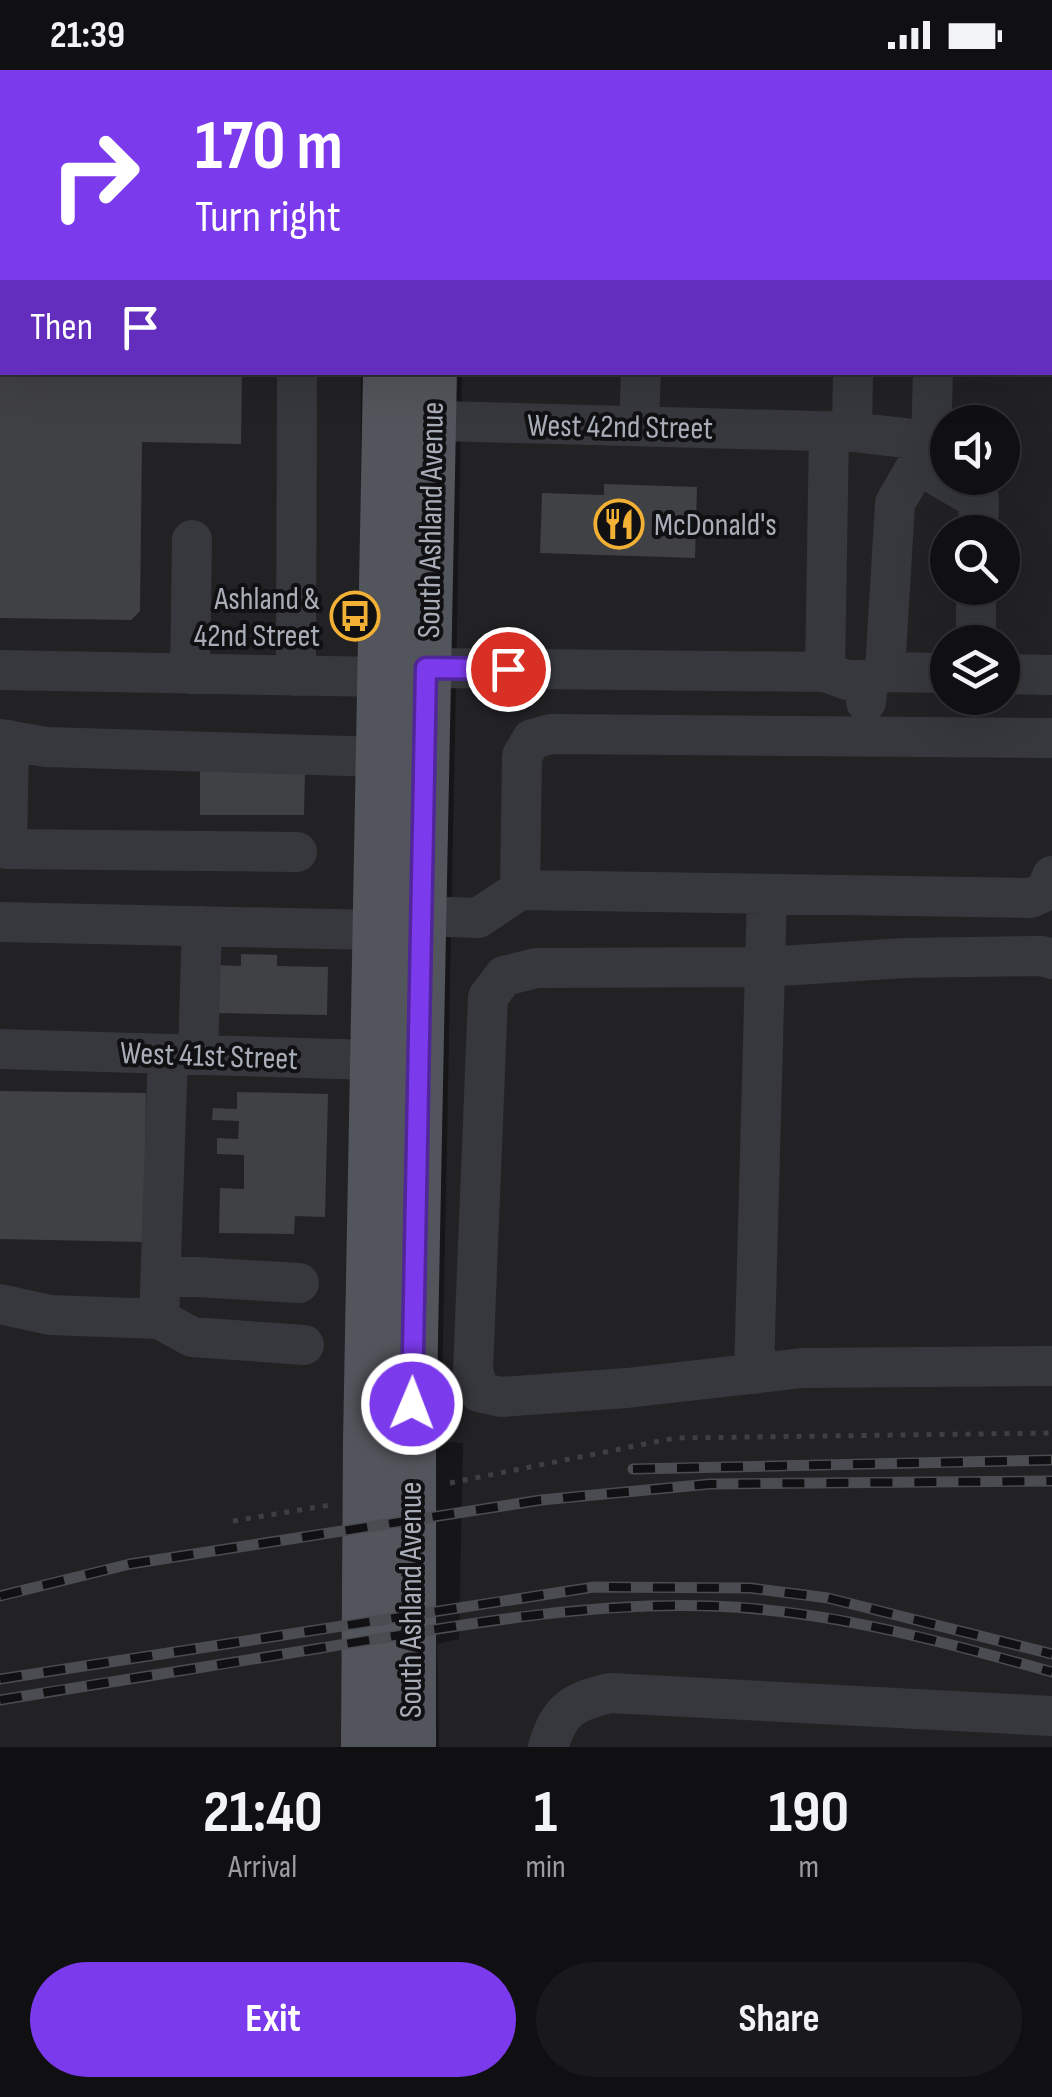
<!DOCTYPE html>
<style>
:root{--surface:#101012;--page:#19191b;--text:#f1f3f6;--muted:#9c9d9f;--line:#303032;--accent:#7c3aed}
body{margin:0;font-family:"Sofia Sans Condensed",sans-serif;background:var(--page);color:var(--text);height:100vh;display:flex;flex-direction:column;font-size:38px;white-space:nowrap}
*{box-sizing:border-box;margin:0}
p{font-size:32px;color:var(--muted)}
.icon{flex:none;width:55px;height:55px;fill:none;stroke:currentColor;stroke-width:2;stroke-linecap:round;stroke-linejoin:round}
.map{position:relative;height:1677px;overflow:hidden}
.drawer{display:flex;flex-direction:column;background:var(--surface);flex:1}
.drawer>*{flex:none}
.top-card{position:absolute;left:0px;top:0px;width:1052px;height:305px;box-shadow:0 10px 40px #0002,0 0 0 2px var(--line);background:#7c3aed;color:#fff;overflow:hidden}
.controls{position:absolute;left:930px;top:335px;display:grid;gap:20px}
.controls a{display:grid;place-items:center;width:90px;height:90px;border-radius:50%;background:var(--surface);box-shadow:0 10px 40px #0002,0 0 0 2px var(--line);font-size:50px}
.pin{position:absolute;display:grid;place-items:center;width:85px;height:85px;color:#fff;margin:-42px;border:5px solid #fff;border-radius:50%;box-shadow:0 2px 10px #0007}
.me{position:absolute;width:110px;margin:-55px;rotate:1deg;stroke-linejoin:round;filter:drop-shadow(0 0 8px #0008)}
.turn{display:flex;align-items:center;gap:35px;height:210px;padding:0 30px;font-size:45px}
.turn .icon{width:130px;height:130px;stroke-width:2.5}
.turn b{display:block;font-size:70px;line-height:85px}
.then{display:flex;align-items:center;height:95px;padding:0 30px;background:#0003;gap:20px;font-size:38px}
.eta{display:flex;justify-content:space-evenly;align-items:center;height:170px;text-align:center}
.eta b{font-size:60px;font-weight:700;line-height:70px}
.cta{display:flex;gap:20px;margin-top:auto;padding:20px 30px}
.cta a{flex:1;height:115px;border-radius:60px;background:var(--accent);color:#fff;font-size:40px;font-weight:700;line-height:115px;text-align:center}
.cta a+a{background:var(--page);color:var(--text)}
.status{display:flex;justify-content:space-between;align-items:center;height:70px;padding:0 50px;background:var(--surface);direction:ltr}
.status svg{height:28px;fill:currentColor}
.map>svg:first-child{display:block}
.built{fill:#222225;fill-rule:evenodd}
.building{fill:#404145}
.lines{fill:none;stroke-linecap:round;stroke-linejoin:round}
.path{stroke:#3d3f44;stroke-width:5;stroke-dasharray:5 8;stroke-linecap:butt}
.minor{stroke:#37383d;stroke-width:40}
.major{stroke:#53555c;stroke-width:50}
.rail-casing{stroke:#4a4c52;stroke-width:11}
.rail{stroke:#111113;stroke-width:8;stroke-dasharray:22;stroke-linecap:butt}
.route-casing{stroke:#51269a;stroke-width:25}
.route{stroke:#7c3aed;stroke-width:18}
.labels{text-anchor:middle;stroke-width:8;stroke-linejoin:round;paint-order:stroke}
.street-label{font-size:32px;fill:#a8adb8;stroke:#111113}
.poi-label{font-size:32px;fill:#a8adb8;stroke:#111113;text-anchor:start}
</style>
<div class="status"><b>21:39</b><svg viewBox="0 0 49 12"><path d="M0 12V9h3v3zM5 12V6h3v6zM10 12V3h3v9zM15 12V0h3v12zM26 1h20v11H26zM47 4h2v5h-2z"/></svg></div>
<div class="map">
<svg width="1052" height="1677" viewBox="0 0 1052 1677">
<rect width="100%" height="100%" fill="#161618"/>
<path class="built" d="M0,0H363L2,2V302L361,303L360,635L344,1677H0Z
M468,0H1052V1677H439L437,1574L459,1569L463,1373L441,1372L462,303L1050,302V2ZM948,352H1002V408H948ZM948,462H1002V518H948ZM948,572H1002V628H948Z"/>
<path class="building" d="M0,302H242L241,374L142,372L140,541L131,550L0,548Z
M604,414L697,417L695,488L540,483L542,423L604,425Z
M200,700L305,702L304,745H200Z
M241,884L277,885V896L328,897L327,945L214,943L216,895L241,896Z
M0,1021L146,1023L144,1172L0,1169Z
M237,1022L328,1024L325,1147L295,1146L294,1164L219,1163L220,1118L244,1119V1085L217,1084V1068L238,1069L239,1051L212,1050L213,1038L237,1039Z"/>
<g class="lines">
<path class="path" d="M450,1413L675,1368L1052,1363
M233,1451L330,1435"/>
<path class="minor" d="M512,2V0
M861,2V0
M942,2V0
M0,41H2
M402,350L852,362L931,371
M639,356L641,302
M852,362L853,302
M917,394L979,430L978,462
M976,572V518
M427,598L825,602L847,610H868
M0,600L383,607
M825,602L829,361
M885,602L948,603
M190,604L192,470
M1002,604L1052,605
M296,606L297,302
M866,632L868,610L885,602L895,433L931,371L933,302
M1052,668L551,664L532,669L522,686L520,820L1031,828L1046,821L1052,806
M0,669L46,677L381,687
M9,670L7,779L297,782
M422,846L478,848L520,820
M0,852L378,860
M1052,889L1042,886L904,888L765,897L536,898L504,906L488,927L473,1300L479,1322L501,1327L627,1318L802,1298L1052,1296
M0,979L405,991
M198,984L202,856
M161,1205L299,1213
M0,1234L50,1245L159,1249L168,984
M159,1249L192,1267L304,1275
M754,1304L767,824
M548,1677C560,1639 572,1632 610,1623L1052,1646"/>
<path class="major" d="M395,2V0
M439,2V0
M366,1677L368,1371L388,302
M411,1677V1371L432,302"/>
<g class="rail-casing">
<path id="rail" d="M633,1399L1052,1390
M0,1526L130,1494L541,1430L710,1414L1052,1411
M0,1609L594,1517L750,1518L828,1528L1052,1584
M0,1630C107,1612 214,1596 321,1578C450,1557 580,1532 711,1536C828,1540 941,1571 1052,1602"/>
</g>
<use href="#rail" class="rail"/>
</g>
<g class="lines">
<g class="route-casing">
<path id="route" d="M412,1334L426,598L508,599"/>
</g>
<use href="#route" class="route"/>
</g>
<defs>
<g id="restaurant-ring" transform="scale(2.5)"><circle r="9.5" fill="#111113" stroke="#f2b134" stroke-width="1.5"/><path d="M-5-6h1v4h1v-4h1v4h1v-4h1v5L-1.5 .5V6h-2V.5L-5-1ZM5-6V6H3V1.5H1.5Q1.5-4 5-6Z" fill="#f2b134"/></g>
<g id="bus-ring" transform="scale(2.5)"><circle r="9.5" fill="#111113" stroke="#f2b134" stroke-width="1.5"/><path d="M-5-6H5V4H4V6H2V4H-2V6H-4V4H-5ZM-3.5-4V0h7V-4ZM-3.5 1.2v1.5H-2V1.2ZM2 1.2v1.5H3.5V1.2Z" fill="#f2b134"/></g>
</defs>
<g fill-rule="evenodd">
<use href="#restaurant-ring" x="619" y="454"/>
<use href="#bus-ring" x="355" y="546"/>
</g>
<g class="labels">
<g class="street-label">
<text transform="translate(620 356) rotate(1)" y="11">West 42nd Street</text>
<text transform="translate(430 450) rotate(-89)" y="11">South Ashland Avenue</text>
<text transform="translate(209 985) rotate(2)" y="11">West 41st Street</text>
<text transform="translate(410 1530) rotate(-90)" y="11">South Ashland Avenue</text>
</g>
<g class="poi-label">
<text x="654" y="465">McDonald's</text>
<text x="320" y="539" text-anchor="end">Ashland &amp;<tspan x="320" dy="37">42nd Street</tspan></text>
</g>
</g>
</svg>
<div class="controls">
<a><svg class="icon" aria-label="sound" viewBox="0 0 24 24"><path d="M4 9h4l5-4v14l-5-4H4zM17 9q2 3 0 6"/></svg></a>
<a><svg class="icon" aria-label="search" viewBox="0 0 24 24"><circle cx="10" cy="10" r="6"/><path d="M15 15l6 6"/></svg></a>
<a><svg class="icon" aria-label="layers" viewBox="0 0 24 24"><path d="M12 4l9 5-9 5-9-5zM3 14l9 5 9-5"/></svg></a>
</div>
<div class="pin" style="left:508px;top:599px;background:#d93025"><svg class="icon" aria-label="arrive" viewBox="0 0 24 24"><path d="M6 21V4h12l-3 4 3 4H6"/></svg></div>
<svg class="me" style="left:412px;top:1334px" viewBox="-20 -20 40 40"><circle r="17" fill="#7c3aed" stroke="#fff" stroke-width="3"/><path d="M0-11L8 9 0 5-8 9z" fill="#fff"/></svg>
<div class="top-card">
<div class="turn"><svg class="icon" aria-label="right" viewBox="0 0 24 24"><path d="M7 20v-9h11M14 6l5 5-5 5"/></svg><div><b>170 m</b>Turn right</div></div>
<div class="then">Then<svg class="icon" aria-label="arrive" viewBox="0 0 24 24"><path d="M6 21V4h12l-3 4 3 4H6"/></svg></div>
</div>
</div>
<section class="drawer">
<div class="eta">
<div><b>21:40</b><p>Arrival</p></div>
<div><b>1</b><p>min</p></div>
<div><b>190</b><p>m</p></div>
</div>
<div class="cta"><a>Exit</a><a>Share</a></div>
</section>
